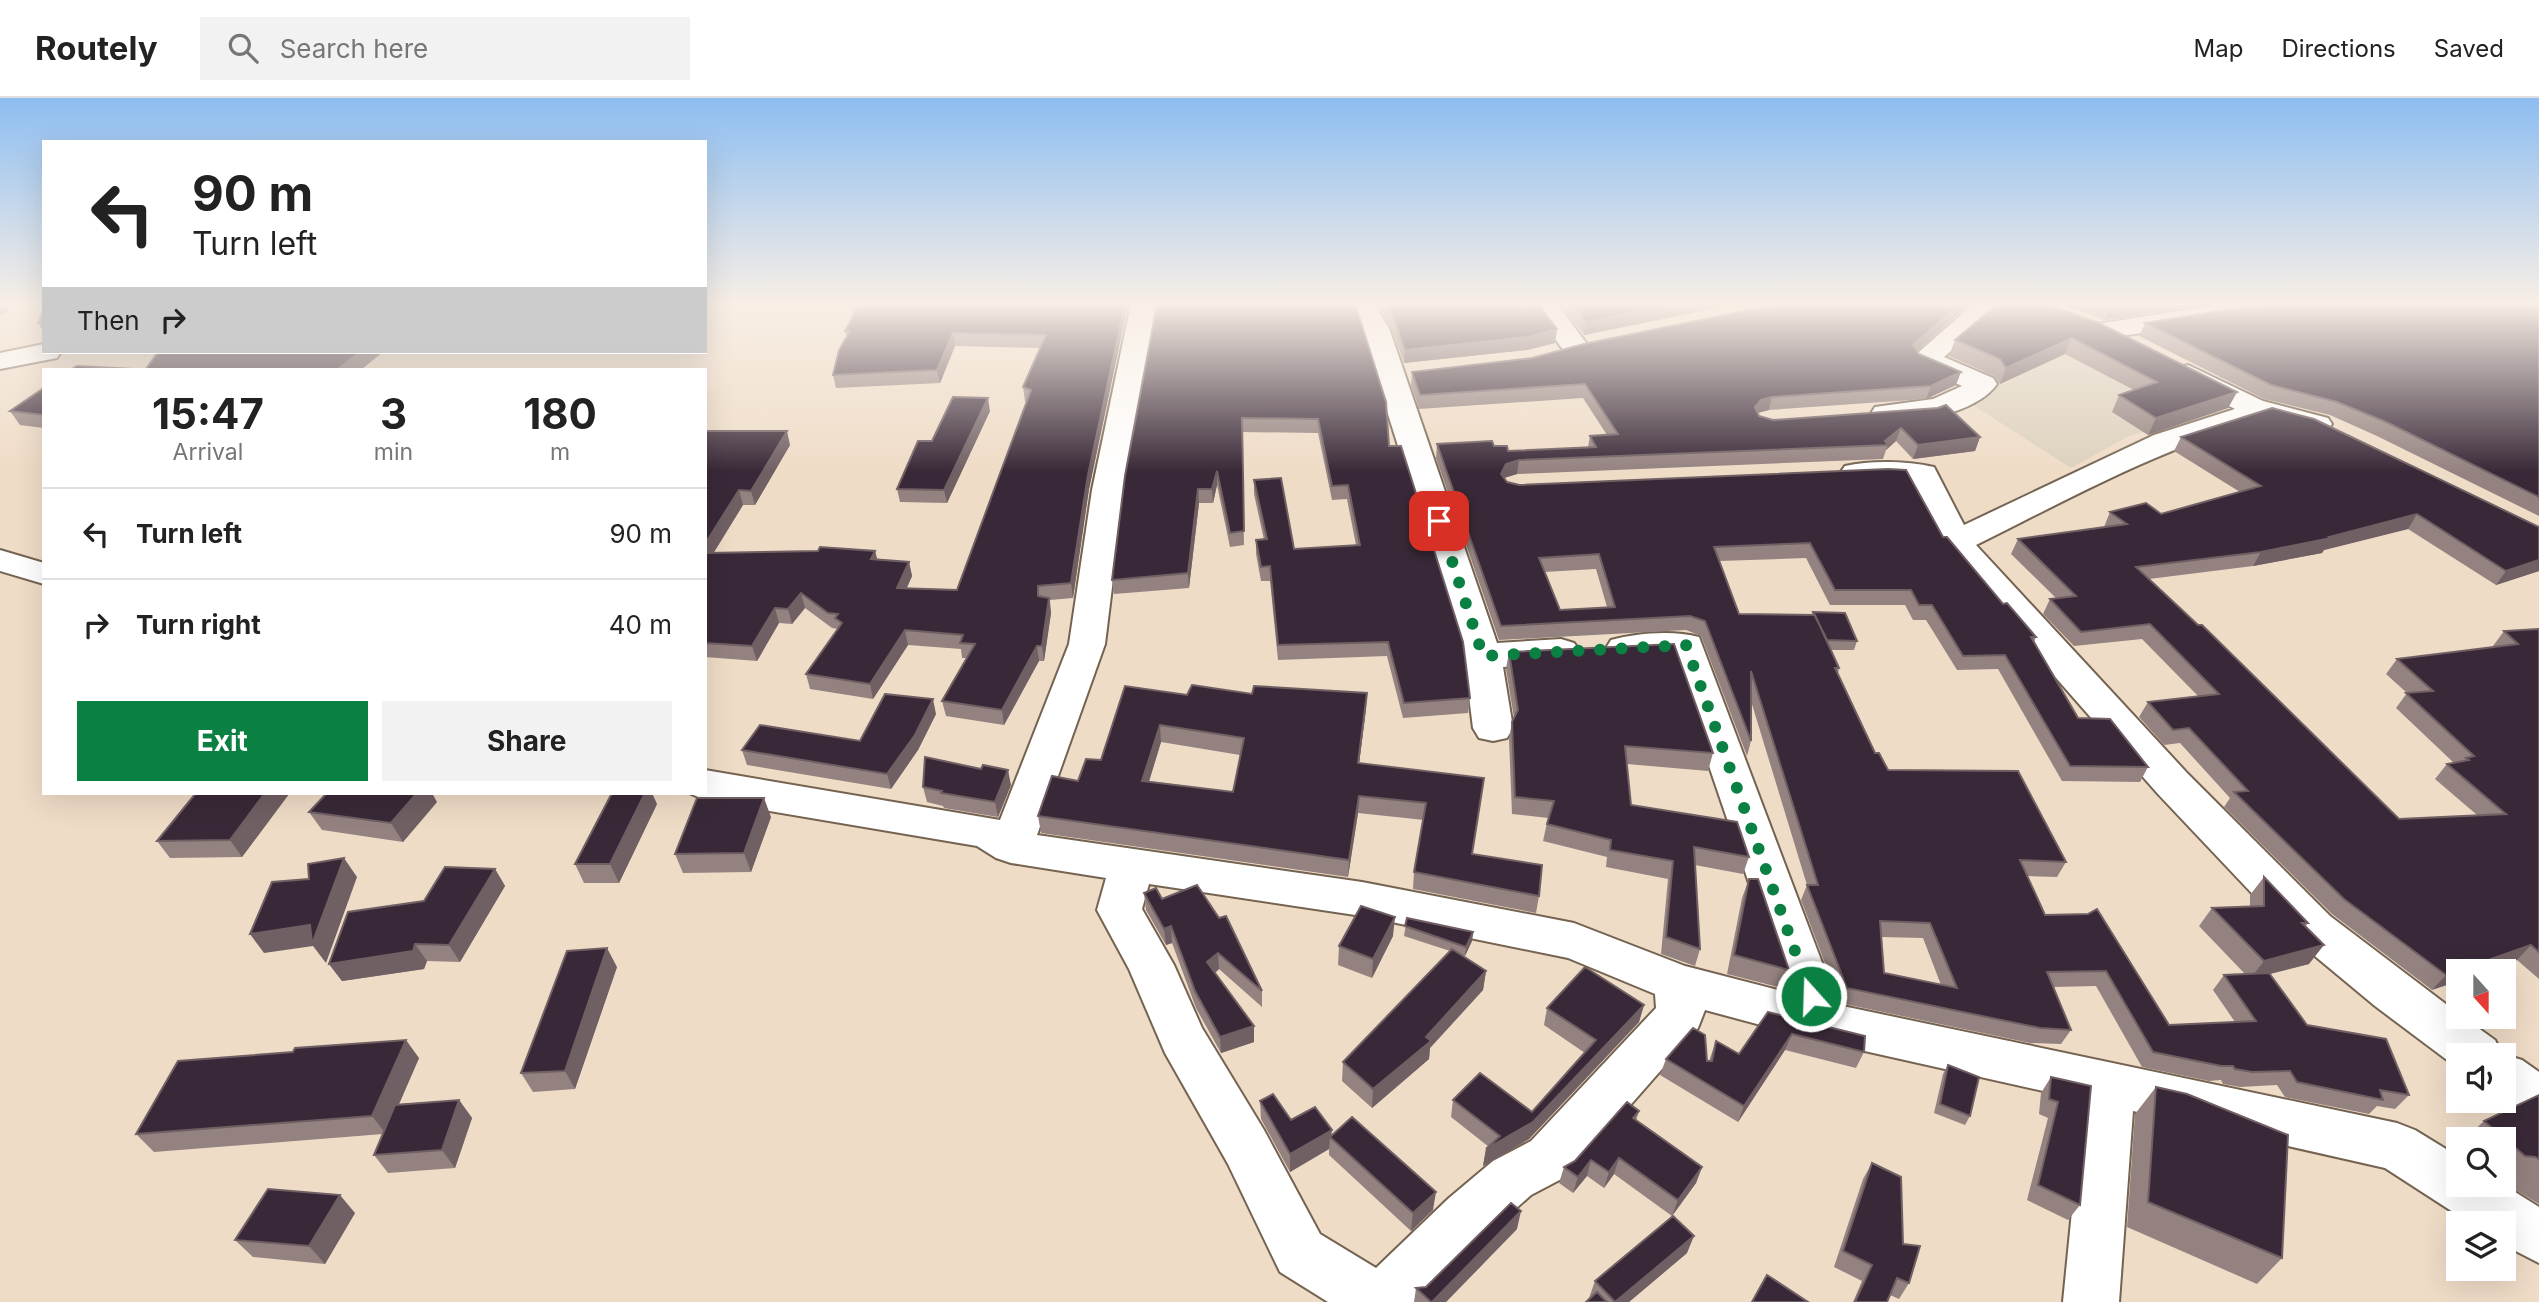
<!DOCTYPE html>
<style>
:root{--surface:#fff;--page:#f2f2f2;--text:#222;--muted:#767676;--line:#e0e0e0;--accent:#0b8043}
body{margin:0;font-family:Inter,sans-serif;background:var(--page);color:var(--text);height:100vh;display:flex;flex-direction:column;font-size:26px;white-space:nowrap}
*{box-sizing:border-box;margin:0}
p{font-size:23px;color:var(--muted)}
.icon{flex:none;width:38px;height:38px;fill:none;stroke:currentColor;stroke-width:2;stroke-linecap:round;stroke-linejoin:round}
.map{position:relative;flex:1;overflow:hidden}
.details{position:absolute;left:42px;top:270px;width:665px;height:427px;display:flex;flex-direction:column;background:var(--surface);border-radius:0px;box-shadow:0 7px 28px #0002}
.details>*{flex:none}
.top-card{position:absolute;left:42px;top:42px;width:665px;height:214px;border-radius:0px;box-shadow:0 7px 28px #0002;background:#fff;color:var(--text);overflow:hidden}
.needle{width:46px;rotate:159deg}
.controls{position:absolute;left:2446px;top:861px;display:grid;gap:14px}
.controls a{display:grid;place-items:center;width:70px;height:70px;border-radius:0px;background:var(--surface);box-shadow:0 7px 28px #0002;font-size:35px}
.pin{position:absolute;display:grid;place-items:center;width:60px;height:60px;color:#fff;margin:-30px;border-radius:14px;box-shadow:0 4px 10px #0006}
.me{position:absolute;width:77px;margin:-38px;rotate:340deg;stroke-linejoin:round;filter:drop-shadow(0 0 5px #0008)}
.turn{display:flex;align-items:center;gap:24px;height:147px;padding:0 35px;font-size:32px}
.turn .icon{width:91px;height:91px;stroke-width:2.5}
.turn b{display:block;font-size:49px;line-height:60px}
.then{display:flex;align-items:center;height:66px;padding:0 35px;background:#0003;gap:14px;font-size:26px}
.eta{display:flex;justify-content:space-evenly;align-items:center;height:119px;text-align:center}
.eta b{font-size:42px;font-weight:700;line-height:49px}
.button{display:flex;gap:14px;margin-top:auto;padding:14px 35px}
.button a{flex:1;height:80px;border-radius:0px;background:var(--accent);color:#fff;font-size:28px;font-weight:700;line-height:80px;text-align:center}
.button a+a{background:var(--page);color:var(--text)}
ul{padding:0;list-style:none}
li{display:flex;align-items:center;gap:21px;height:91px;padding:0 35px;border-top:2px solid var(--line)}
li div{flex:1}
li b{display:block;font-size:26px}
li em{font-style:normal}
header{display:flex;align-items:center;gap:42px;box-sizing:border-box;height:98px;padding:0 35px;background:var(--surface);border-bottom:2px solid var(--line)}
header strong{font-size:33px}
nav{display:flex;gap:38px;margin-inline-start:auto;font-size:24px}
.search{width:490px;height:63px;background:var(--page);display:flex;align-items:center;gap:18px;box-sizing:border-box;padding:0 24px;border-radius:0px;color:var(--muted);font-size:26px}
.map>svg:first-child{display:block}
.education{fill:#dcd1bd}
.lines{fill:none;stroke-linecap:round;stroke-linejoin:round}
.minor-casing{stroke:#746351;stroke-width:4}
.minor{fill:#fff;fill-rule:evenodd}
.wall{fill:#948280;fill-rule:evenodd}
.shaded-wall{fill:#705f63}
.building{fill:#392938;stroke:#705f63;stroke-width:2;fill-rule:evenodd}
.route{stroke:#0b8043;stroke-width:12;stroke-dasharray:0 21.6}
</style>
<header>
<strong>Routely</strong>
<div class="search"><svg class="icon" aria-label="search" viewBox="0 0 24 24"><circle cx="10" cy="10" r="6"/><path d="M15 15l6 6"/></svg>Search here</div>
<nav><a>Map</a><a>Directions</a><a>Saved</a></nav>
</header>
<div class="map">
<svg width="2539" height="1204" viewBox="0 0 2539 1204">
<rect width="100%" height="100%" fill="#efdcc7"/>
<path class="education" d="M1981,227L2227,305L2229,310L2129,338L2071,370L1973,307L1987,285L1937,260L1955,253Z"/>
<g class="lines">
<g class="minor-casing">
<path id="minor" d="M1131,206H1157L1124,392L1105,546L1037,737L1362,784L1574,825L1685,868L1786,894L1672,559L1624,562L1611,558L1606,550L1611,542C1637,535 1673,532 1699,539L1838,907L2397,1025L2415,1032L2459,1059V1087H2504L2539,1109V1165L2504,1147V1125H2470L2385,1070L2133,1013L2119,1204H2063L2083,1002L1820,943L1705,912L1698,930L1569,1077L1531,1097L1487,1136L1421,1204H1328L1280,1174L1228,1066L1165,955L1129,871L1097,812L1106,780L1011,765L996,760L977,748L705,702L689,695H705V672L1000,722L1069,546L1092,392ZM1149,786L1362,818L1568,860L1655,896L1656,910L1531,1043L1493,1063L1449,1100L1376,1170L1320,1136L1264,1032L1202,930L1174,867L1142,811Z
M1348,206H1374L1389,230L1497,545L1561,541L1574,545L1580,553L1574,561L1561,565L1503,569L1513,630L1507,640L1493,643L1479,640L1473,630L1464,558L1361,230Z
M1530,206H1557L1590,250L1586,256L1576,258L1566,256Z
M1978,206H2014L2010,212L1988,221L1944,259L1993,280L1997,286C1978,315 1908,329 1875,321L1871,315L1875,309L1933,301L1962,288L1915,267L1911,261L1970,209Z
M2223,206H2285L2281,212L2272,214L2103,241L2093,239L2089,233L2093,227L2103,225Z
M44,246V254H61L57,260L0,271V255Z
M2188,267L2263,303L2328,320L2332,326L2328,332C2304,338 2280,317 2260,323C2160,350 2069,401 1976,447L2188,676L2330,818L2459,916V919H2463L2495,942L2502,956L2522,962L2539,974V1024L2521,1018L2501,1003H2504V957H2459V971L2375,908L2298,844L2158,696L1943,451L1911,385L1856,384L1845,382L1840,375L1845,368C1871,362 1908,363 1934,369L1964,427L2154,337L2235,311L2178,282L2174,276L2178,270Z
M0,452L44,465V486L0,473Z"/>
</g>
<use href="#minor" class="minor"/>
</g>
<path class="wall" d="M854,206H1128L1089,391L1073,500L1050,502L1051,515L1044,563H1039L1004,627L946,618L942,603L967,560H962L961,551L908,547L873,601L810,591L806,576L838,531L832,530L805,510L792,526L779,525L757,563L705,559V333L790,347L755,407H743L713,455L875,453L877,462L909,464L912,478L907,490L957,492L1027,304L1025,303L1023,289L1041,250L955,248L940,285L836,290L833,277L847,239L845,233L853,218L851,210Z
M1157,206L1389,348L1470,600L1468,615L1403,620L1387,558L1278,562L1270,483H1261L1256,456V442H1264L1254,396V382L1294,451L1356,447L1347,401L1332,402L1318,335L1242,334L1244,447L1230,449L1217,387L1213,405H1199L1189,490L1114,496L1112,482Z
M1377,206H1538L1557,231L1555,245L1527,252L1404,265L1391,229Z
M1560,206H1736L1584,237Z
M1778,206H1971L1968,207L1917,253L1919,256L1956,287L1926,301L1769,312L1758,315L1759,318L1773,322L1938,310L1980,339L1975,353L1913,361L1896,343L1886,352L1883,361L1517,376L1504,380L1507,384L1519,387L1943,439L2003,506L2036,539L2034,544L2078,620L2148,669L2140,684L2062,683L1998,571L1957,572L1926,522H1913L1905,507H1830L1806,460L1719,463L1739,516L1812,517L1813,514L1857,543L1854,552H1831L1839,570L1838,576L1875,655L1888,672L2066,764L2057,779L2027,778L2045,817L2169,927L2235,924L2213,892L2224,877L2245,876L2199,828L2212,810L2250,809V797L2264,779L2308,825L2305,829L2309,866L2270,876L2307,927L2409,997L2395,1011L2377,1008L2369,1016L2285,999L2277,987L2240,989L2223,986L2221,982L2209,983L2142,969L2096,888L2053,889L2071,932L2061,946L2030,945L1840,905L1801,802L1807,787L1751,603V643L1747,658L1701,538L1686,532L1499,542L1436,360L1437,346L1494,348L1508,353L1588,349L1590,338L1607,337L1583,300L1419,311L1411,287L1412,274L1532,260ZM1596,471L1607,509L1560,512L1544,474ZM1881,839L1923,840L1941,887L1884,875Z
M1999,206L2237,294L2228,310L2148,337L2112,314L2119,297L2134,292L2065,256L2000,286L1994,278L1949,258L1955,242Z
M2058,206H2207L2105,222Z
M2539,206V418L2377,338L2330,317L2264,301L2139,238L2145,225Z
M44,290V330L20,327L10,313Z
M990,313L947,405L900,404L897,391L932,343Z
M2181,339L2539,429V473L2496,487L2408,431L2324,452L2322,455L2253,468L2149,481L2399,721L2477,717L2435,681L2447,666L2454,665L2396,610L2407,595L2386,576L2397,561L2494,549L2493,548L2504,533L2539,531V881L2517,862L2485,873H2459L2432,892L2332,816L2224,709L2230,700L2180,645L2164,647L2139,619L2148,604L2198,598L2142,541L2074,548L2043,516L2050,501L2056,500L2011,456L2018,441L2104,429L2110,414L2161,416L2240,394L2174,353Z
M1509,554L1713,655L1708,673L1627,666L1631,707L1749,759L1743,776L1695,767L1700,851L1695,868L1661,856L1668,781L1606,769L1607,759L1543,743L1548,720L1512,716L1509,641L1512,624L1514,620L1506,571Z
M1252,596L1366,611L1359,665L1484,680L1472,756L1539,798L1536,815L1413,791L1414,774L1424,722L1358,715L1348,779L1041,735L1038,718L1078,683L1101,662L1187,597ZM1161,644L1240,657L1233,694L1149,683Z
M936,616L918,652L891,691L747,667L742,652L860,643Z
M1011,687L998,719L944,710L943,708L927,704L923,689Z
M289,696L242,759L170,760L157,743Z
M437,704L403,744L322,732L309,714Z
M657,706L619,785H584L575,766Z
M771,719L751,774L683,775L675,756Z
M495,771L505,788L460,864L427,863L424,871L342,883L329,866L424,803Z
M1749,781L1789,872L1782,890L1727,876L1742,800Z
M1144,795L1162,801L1262,893V909L1219,871L1215,875L1254,928V944L1221,955L1196,910L1172,845L1166,847L1146,812Z
M1407,820L1473,834L1472,843L1465,858L1461,857L1486,873L1483,892L1430,950L1429,961L1372,1010L1342,983L1343,964L1450,853L1404,838Z
M1393,838L1372,880L1338,867L1339,848Z
M617,869L575,991L533,994L521,975Z
M1644,907L1639,924L1529,1041L1483,1068L1486,1051L1489,1049L1451,1019L1453,1002L1532,1014L1585,955L1544,927L1547,910Z
M1768,914L1864,954L1856,970L1785,952L1738,1024L1660,977L1666,961L1709,963L1716,943L1739,956Z
M419,960L399,1006L459,1002L472,1020L455,1070L388,1075L374,1057L383,1036L154,1054L136,1036Z
M1948,967L1970,1018L1965,1027L1934,1015L1943,976Z
M2051,979L2091,988L2080,1107L2068,1122L2027,1102L2048,1020L2039,1016L2041,995Z
M2156,989L2282,1160L2257,1186L2127,1129L2135,1016Z
M2539,997V1106L2504,1085V1041H2465L2484,1023Z
M1260,1003L1291,1022L1332,1037L1433,1112L1411,1133L1329,1057V1051L1290,1074L1261,1021Z
M1639,1013L1636,1023L1702,1069L1696,1085L1672,1118L1614,1076L1604,1090L1587,1078L1573,1095L1559,1085L1564,1069L1575,1063Z
M1872,1065L1903,1146L1909,1185L1899,1201L1890,1197L1887,1204H1853L1862,1183L1834,1169L1863,1081Z
M355,1115L325,1166L253,1159L235,1142Z
M1517,1131L1446,1204H1414L1416,1190L1426,1189Z
M1687,1155L1629,1204H1586L1589,1200L1595,1183Z"/>
<path class="shaded-wall" d="M0,206H16L0,218Z
M1125,206H1128L1089,391L1073,500L1071,485L1088,377Z
M1675,206H1736L1584,237L1586,224Z
M1960,206H1971L1968,207L1908,261L1913,247Z
M2133,206H2207L2105,222L2111,209Z
M44,224V234L38,225Z
M1557,231L1555,245L1527,252L1404,265L1405,252Z
M953,235L955,248L940,285L937,272Z
M2072,240L2065,256L2000,286L2006,270Z
M360,254H383L362,271H338Z
M1961,274L1956,287L1926,301L1931,288Z
M2237,294L2228,310L2148,337L2156,320Z
M1772,299L1769,312L1757,315L1755,309L1761,302Z
M988,300L990,313L947,405L944,392Z
M1901,330L1896,343L1886,352L1888,347L1885,343Z
M787,333L790,347L755,407L751,393Z
M1980,339L1975,353L1913,361L1918,347Z
M1519,362L1517,376L1504,380L1501,376L1506,366Z
M1217,373V387L1213,405L1212,391Z
M1198,391L1199,405L1189,490L1188,475Z
M739,392L743,407L705,469V446Z
M2417,416L2408,431L2324,452L2322,455L2253,468L2261,454L2329,439Z
M875,453L879,468L871,461Z
M2539,462V473L2496,487L2506,473Z
M909,464L912,478L900,504L897,490Z
M801,495L805,510L792,526L788,511Z
M1049,500L1051,515L1044,563L1042,548Z
M775,510L779,525L757,563L752,548Z
M905,532L908,547L873,601L870,586Z
M1037,548L1039,563L1004,627L1002,612Z
M1367,595L1366,611L1357,682L1358,665Z
M933,601L936,616L918,652L891,691L887,676Z
M1160,627L1161,644L1144,700L1142,683Z
M1008,672L1011,687L998,719L995,704Z
M265,695H288L289,696L242,759L230,742Z
M417,695H432L437,704L403,744L391,725Z
M645,695H652L657,706L619,785L610,766Z
M1359,698L1358,715L1348,779L1349,762Z
M764,700L771,719L751,774L744,755Z
M344,760L357,779L326,865L313,848L264,855L250,836Z
M495,771L505,788L460,864L449,847Z
M1395,819L1393,838L1372,880L1373,861Z
M1171,828L1172,845L1166,847L1164,831Z
M1473,834L1472,843L1465,858L1466,849Z
M415,846L427,863L424,871L342,883L329,866Z
M2324,847L2309,866L2250,881L2264,863Z
M2531,847L2517,862L2485,873H2459V883L2432,892L2446,877Z
M607,850L617,869L575,991L565,973Z
M1218,855L1219,871L1208,881L1207,864Z
M1486,873L1483,892L1430,950L1429,961L1372,1010L1373,991L1426,939Z
M1644,907L1639,924L1529,1041L1483,1068L1486,1051L1533,1024Z
M1254,928V944L1221,955L1220,939Z
M1792,936L1785,952L1738,1024L1744,1008Z
M406,942L419,960L386,1036L372,1018Z
M459,1002L472,1020L455,1070L442,1052Z
M1332,1032L1331,1041L1330,1039L1329,1051L1290,1074V1056Z
M1619,1060L1614,1076L1604,1090L1609,1074Z
M1591,1062L1587,1078L1573,1095L1578,1079Z
M1702,1069L1696,1085L1672,1118L1678,1102Z
M1436,1094L1433,1112L1411,1133L1413,1115Z
M340,1097L355,1115L325,1166L309,1148Z
M1521,1113L1517,1131L1446,1204H1432Z
M1694,1138L1687,1155L1629,1204H1615Z"/>
<path class="building" d="M854,206H1125L1088,377L1071,485L1038,488V498L1049,500L1042,548H1037L1002,612L942,603L975,546L960,545L963,537L905,532L870,586L806,576L842,525L835,520L838,516L828,515L801,495L788,511L775,510L752,548L705,545V455L818,453L820,449L875,453L871,461L909,464L897,490L957,492L1031,292L1023,289L1046,237L953,235L937,272L833,277L839,252L850,233H845L857,210H851Z
M1157,206H1354L1359,218L1386,304L1389,348H1401L1463,544L1470,600L1404,605L1388,544L1278,547L1270,468L1261,469L1256,442L1267,441L1254,382L1281,380L1294,451L1360,447L1348,387L1332,388L1318,321L1242,320L1244,433L1230,435L1217,373L1212,391H1198L1188,475L1112,482L1125,378Z
M1386,206H1538L1557,231L1529,239L1405,252L1392,216Z
M1572,206H1675L1586,224Z
M1778,206H1960L1913,247L1919,256L1961,274L1931,288L1772,299L1761,302L1755,309L1759,318L1773,322L1938,310L1946,307L1980,339L1918,347L1901,330L1885,343L1888,347L1519,362L1506,366L1501,376L1507,384L1519,387L1888,371L1906,372L1943,439H1947L2003,506L2007,505L2036,539H2031L2078,620L2110,621L2148,669L2070,668L2005,557L1963,558L1932,507H1919L1911,492H1835L1810,445L1714,449L1739,516L1815,517L1839,570H1835L1875,655H1879L1888,672L2018,673L2066,764L2020,762L2045,817L2088,816L2097,811L2169,927L2256,923L2224,877L2269,875L2307,927L2386,941L2409,997L2380,992L2383,1002L2297,984L2290,973L2252,974L2235,971L2233,968H2221L2153,954L2106,873L2047,874L2071,932L2040,930L1847,890L1807,787H1818L1751,573V643L1705,523L1690,518L1501,528L1437,346L1492,343L1494,348H1507L1508,353L1596,349L1590,338L1618,336L1585,286L1420,297L1412,274L1532,260L1584,246ZM1599,456L1615,509L1560,512L1539,460ZM1880,823L1930,825L1957,890L1884,875Z
M1999,206H2046L2099,225L2237,294L2156,320L2119,297L2157,284L2072,240L2006,270L2000,261L1955,242L1995,208Z
M2101,206H2133L2111,209Z
M2263,206H2539V399L2386,324L2337,304L2271,287L2145,225Z
M44,210V224L38,225Z
M158,254H360L338,271H146Z
M77,268L134,271H72Z
M44,290V317L10,313Z
M953,299L988,300L944,392L897,391L918,343H932Z
M2272,310L2314,321L2539,429V462L2506,473L2417,416L2329,439L2331,440L2261,454L2136,469L2198,527H2202L2399,721L2506,716L2447,666L2469,662L2466,660L2474,658L2406,595L2433,593L2397,561L2518,546L2504,533L2539,531V854L2531,847L2446,877L2344,801L2234,694L2248,693L2189,630L2173,632L2148,604L2219,596L2150,526L2081,534L2050,501L2076,498L2018,441L2127,426L2110,414L2146,405L2161,416L2261,388L2181,339Z
M705,333H787L751,393L739,392L705,446Z
M1813,514L1845,515L1857,543L1827,542Z
M1674,546L1713,655L1625,648L1631,707L1737,724L1749,759L1694,749L1700,851L1666,839L1673,763L1610,752L1611,742L1547,726L1554,703L1515,699L1512,624L1518,612L1509,554Z
M1192,587L1252,596L1254,588L1367,595L1358,665L1484,680L1472,756L1542,767L1539,798L1414,774L1426,705L1359,698L1349,762L1038,718L1052,678L1078,683L1086,661L1101,662L1125,588L1187,597ZM1160,627L1244,640L1233,694L1142,683Z
M885,596L933,601L915,637L887,676L742,652L760,627L860,643Z
M925,659L981,671L983,667L1008,672L995,704L941,695L942,693L923,689Z
M196,695H265L230,742L157,743Z
M327,695H417L391,725L309,714Z
M612,695H645L610,766H575Z
M697,700H764L744,755L675,756Z
M344,760L312,846L310,827L250,836L272,784L309,781L308,766Z
M445,769L495,771L449,847L415,846L413,853L329,866L348,814L424,803Z
M2264,779L2308,825H2302L2324,847L2264,863L2212,810L2264,808Z
M1749,781H1758L1789,872L1734,857Z
M1197,787L1219,820L1226,818L1262,893L1218,855L1207,864L1254,928L1220,939L1195,893L1171,828L1164,831L1144,795L1156,790L1162,801Z
M1361,808L1395,819L1373,861L1339,848Z
M1407,820L1473,834L1466,849L1405,828Z
M607,850L565,973L521,975L567,853Z
M1452,851L1486,873L1426,939L1431,943L1373,991L1343,964Z
M1585,869L1644,907L1533,1024L1486,1051L1500,1038L1453,1002L1480,975L1532,1014L1596,942L1547,910Z
M1768,914L1865,938L1864,954L1792,936L1744,1008L1666,961L1693,930L1705,937L1707,963H1712L1716,943L1739,956Z
M406,942L372,1018L136,1036L178,963L293,954L295,950Z
M1948,967L1979,979L1970,1018L1940,1006Z
M2051,979L2091,988L2080,1107L2038,1087L2058,1004L2049,1001Z
M2156,989L2187,996L2288,1037L2282,1160L2148,1104Z
M1273,996L1291,1022L1315,1009L1332,1032L1290,1056L1260,1003Z
M2539,997V1061L2535,1059L2525,1058L2484,1023Z
M459,1002L442,1052L374,1057L395,1007Z
M1627,1004L1639,1013L1633,1020L1702,1069L1678,1102L1619,1060L1609,1074L1591,1062L1578,1079L1564,1069L1575,1063Z
M1352,1019L1436,1094L1413,1115L1330,1039Z
M1872,1065L1901,1079L1903,1146L1920,1148L1909,1185L1897,1180L1887,1204H1855L1872,1167L1843,1153Z
M268,1091L340,1097L309,1148L235,1142Z
M1511,1105L1521,1113L1432,1204H1431L1416,1190L1426,1189Z
M1673,1118L1694,1138L1615,1204L1595,1183Z
M1767,1177L1808,1204H1752Z
M1597,1194L1607,1204H1586Z"/>
<linearGradient id="sky" x2="0" y2="1"><stop stop-color="#8dbdf1"/><stop offset="0.55" stop-color="#f8efe6"/><stop offset="1" stop-color="#f8efe6" stop-opacity="0"/></linearGradient>
<rect width="2539" height="374" fill="url(#sky)"/>
<g class="lines">
<path class="route" d="M1439,423L1483,558L1686,547L1811,898"/>
</g>
</svg>
<div class="controls">
<a><svg class="needle" viewBox="-14 -14 28 28"><path d="M0-13l5 13h-10z" fill="#e53935"/><path d="M0 13l5-13h-10z" fill="#767676"/></svg></a>
<a><svg class="icon" aria-label="sound" viewBox="0 0 24 24"><path d="M4 9h4l5-4v14l-5-4H4zM17 9q2 3 0 6"/></svg></a>
<a><svg class="icon" aria-label="search" viewBox="0 0 24 24"><circle cx="10" cy="10" r="6"/><path d="M15 15l6 6"/></svg></a>
<a><svg class="icon" aria-label="layers" viewBox="0 0 24 24"><path d="M12 4l9 5-9 5-9-5zM3 14l9 5 9-5"/></svg></a>
</div>
<div class="pin" style="left:1439px;top:423px;background:#d93025"><svg class="icon" aria-label="arrive" viewBox="0 0 24 24"><path d="M6 21V4h12l-3 4 3 4H6"/></svg></div>
<svg class="me" style="left:1811px;top:898px" viewBox="-20 -20 40 40"><circle r="17" fill="#0b8043" stroke="#fff" stroke-width="3"/><path d="M0-11L8 9 0 5-8 9z" fill="#fff"/></svg>
<div class="top-card">
<div class="turn"><svg class="icon" aria-label="left" viewBox="0 0 24 24"><path d="M17 20v-9H6M10 6l-5 5 5 5"/></svg><div><b>90 m</b>Turn left</div></div>
<div class="then">Then<svg class="icon" aria-label="right" viewBox="0 0 24 24"><path d="M7 20v-9h11M14 6l5 5-5 5"/></svg></div>
</div>
<section class="details">
<div class="eta">
<div><b>15:47</b><p>Arrival</p></div>
<div><b>3</b><p>min</p></div>
<div><b>180</b><p>m</p></div>
</div>
<ul>
<li><svg class="icon" aria-label="left" viewBox="0 0 24 24"><path d="M17 20v-9H6M10 6l-5 5 5 5"/></svg><div><b>Turn left</b></div><em>90 m</em></li>
<li><svg class="icon" aria-label="right" viewBox="0 0 24 24"><path d="M7 20v-9h11M14 6l5 5-5 5"/></svg><div><b>Turn right</b></div><em>40 m</em></li>
</ul>
<div class="button"><a>Exit</a><a>Share</a></div>
</section>
</div>
